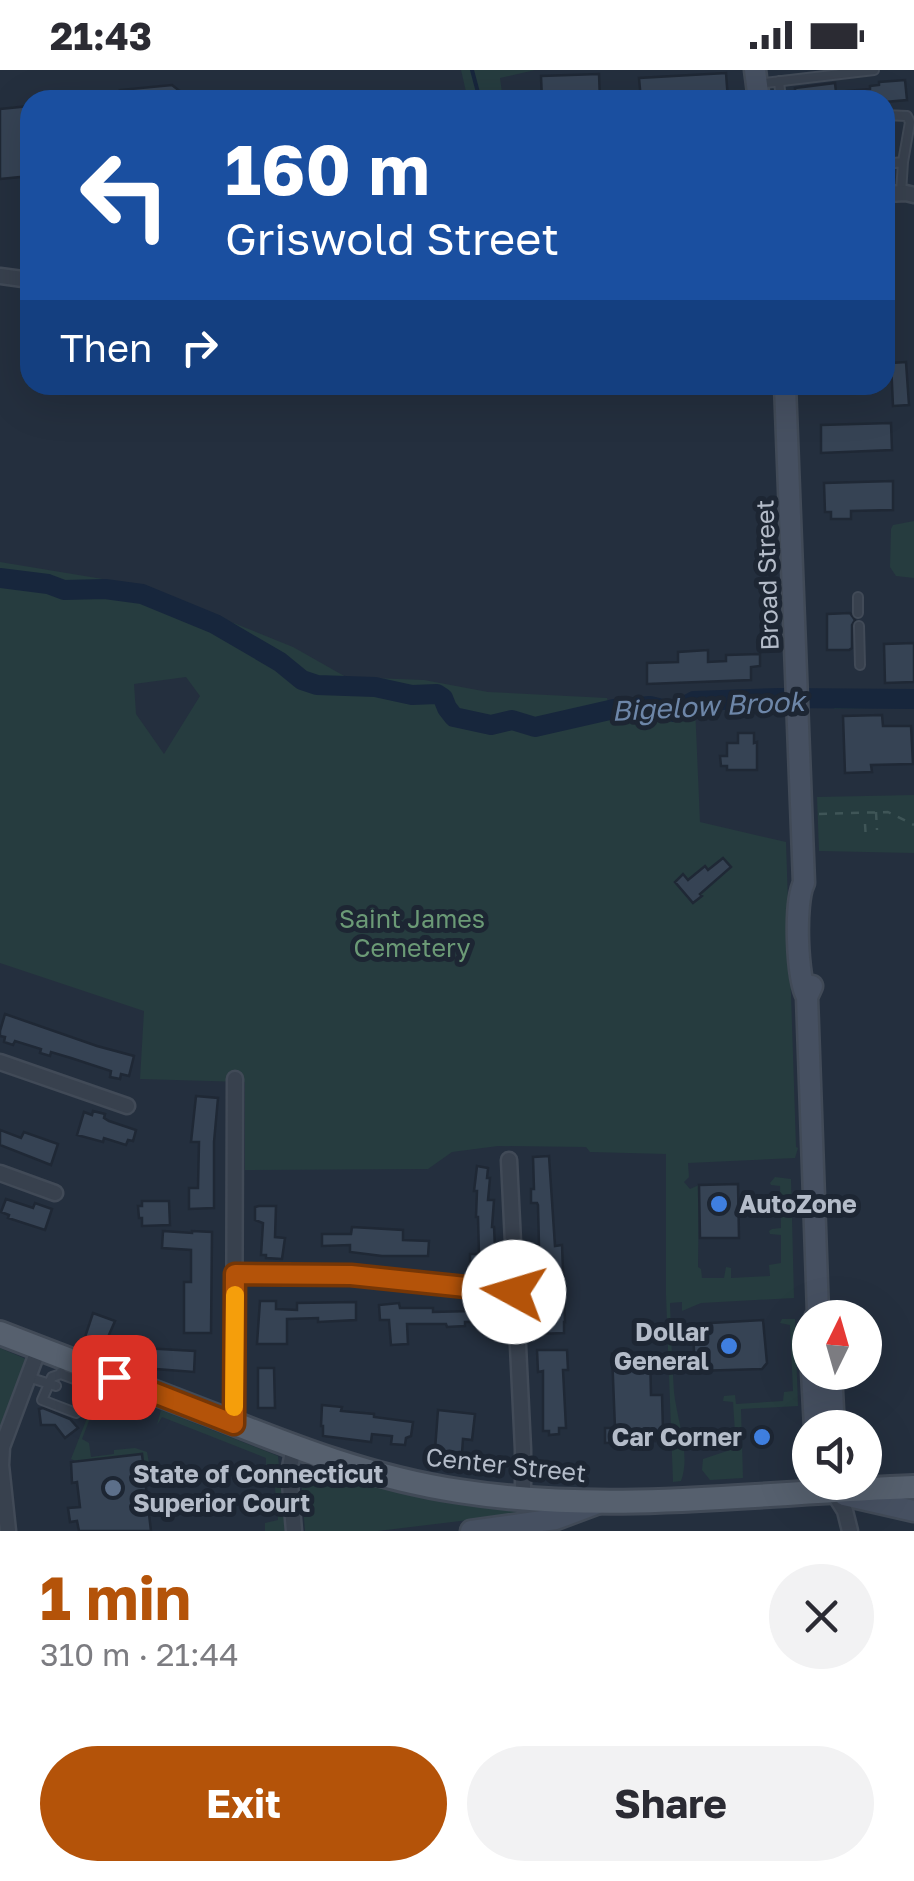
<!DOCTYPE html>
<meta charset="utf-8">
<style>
:root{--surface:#fff;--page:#f2f2f3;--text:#2b2b33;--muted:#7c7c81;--accent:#b45309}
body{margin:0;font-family:"Golos Text",sans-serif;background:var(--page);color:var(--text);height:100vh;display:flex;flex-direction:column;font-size:38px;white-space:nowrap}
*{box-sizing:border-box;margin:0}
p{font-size:32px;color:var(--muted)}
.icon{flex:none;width:55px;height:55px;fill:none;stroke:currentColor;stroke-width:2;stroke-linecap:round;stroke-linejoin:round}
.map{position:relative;height:1461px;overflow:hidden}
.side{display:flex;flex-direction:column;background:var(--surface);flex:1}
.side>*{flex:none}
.banner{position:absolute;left:20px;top:20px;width:875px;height:305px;border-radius:30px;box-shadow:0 10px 40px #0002;background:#1a4fa0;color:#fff;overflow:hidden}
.needle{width:65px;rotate:5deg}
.fabs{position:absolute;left:792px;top:1230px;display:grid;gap:20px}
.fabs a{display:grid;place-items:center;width:90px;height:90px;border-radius:50%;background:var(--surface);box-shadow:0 10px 40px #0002;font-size:50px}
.pin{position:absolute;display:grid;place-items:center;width:85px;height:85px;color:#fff;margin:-42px;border-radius:20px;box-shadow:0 5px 15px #0006}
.me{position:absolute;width:110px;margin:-55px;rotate:276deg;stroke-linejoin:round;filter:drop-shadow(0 0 8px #0008)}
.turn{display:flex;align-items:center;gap:35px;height:210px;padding:0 40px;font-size:45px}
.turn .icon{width:130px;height:130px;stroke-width:2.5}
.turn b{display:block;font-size:70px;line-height:85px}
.then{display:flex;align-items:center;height:95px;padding:0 40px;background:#0003;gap:20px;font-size:38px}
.round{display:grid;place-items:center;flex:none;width:105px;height:105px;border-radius:52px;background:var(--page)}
.overview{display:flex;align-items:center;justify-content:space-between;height:170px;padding:0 40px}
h1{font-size:60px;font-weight:700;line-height:75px;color:var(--accent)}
.action{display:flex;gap:20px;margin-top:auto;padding:20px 40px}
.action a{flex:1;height:115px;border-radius:60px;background:var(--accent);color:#fff;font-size:40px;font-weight:700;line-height:115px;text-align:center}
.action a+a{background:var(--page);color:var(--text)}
.status{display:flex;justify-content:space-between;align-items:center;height:70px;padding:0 50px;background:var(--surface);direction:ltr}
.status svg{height:28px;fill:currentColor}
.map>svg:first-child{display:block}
.green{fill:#263c3f;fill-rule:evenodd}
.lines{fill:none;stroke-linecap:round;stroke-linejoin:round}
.stream{stroke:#17263c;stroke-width:4}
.river{stroke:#17263c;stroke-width:20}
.building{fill:#364354;stroke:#1f2835;stroke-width:2.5}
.service-casing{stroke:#414a57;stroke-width:12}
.minor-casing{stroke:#414a57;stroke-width:19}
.secondary-casing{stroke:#414a57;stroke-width:25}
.primary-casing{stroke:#414a57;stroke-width:28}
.path{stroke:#3f5557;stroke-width:2.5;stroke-dasharray:8 8;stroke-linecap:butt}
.service{stroke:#38414e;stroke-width:8}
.minor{stroke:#38414e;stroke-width:14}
.secondary{stroke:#465061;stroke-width:20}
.primary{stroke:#56606e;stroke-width:22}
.route-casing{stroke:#753606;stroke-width:25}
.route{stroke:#b45309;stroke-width:18}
.slow{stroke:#f59e0b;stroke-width:18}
.shop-dot{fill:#3f7fe0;stroke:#1d2633;stroke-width:4}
.service-dot{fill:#5c6f8a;stroke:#1d2633;stroke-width:4}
.labels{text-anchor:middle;stroke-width:10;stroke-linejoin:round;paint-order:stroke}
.street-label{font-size:25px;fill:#b4bcc9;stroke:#1d2633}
.park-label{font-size:25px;fill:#6b9a76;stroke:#1d2633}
.poi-label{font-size:25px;font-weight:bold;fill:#b4bcc9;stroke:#1d2633;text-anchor:start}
.water-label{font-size:28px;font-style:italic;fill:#6d86a8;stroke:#1d2633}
</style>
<div class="status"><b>21:43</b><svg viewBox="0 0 49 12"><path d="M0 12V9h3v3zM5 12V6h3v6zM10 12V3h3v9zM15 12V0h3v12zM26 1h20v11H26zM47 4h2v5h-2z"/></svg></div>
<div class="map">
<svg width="914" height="1461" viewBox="0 0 914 1461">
<rect width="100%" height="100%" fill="#242f3e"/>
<path class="green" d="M461,0H535L500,8L503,30H468Z
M914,451V508L896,506L890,497L891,459L893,455Z
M0,492L139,515L293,577L346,607L424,610L488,622L607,628L610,639L695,636L700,752L786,772L796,1077L798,1078L795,1088L688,1093L689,1107L684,1112L690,1119L699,1115L698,1197L701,1199L702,1208H724L726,1197L731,1198V1208L770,1206L769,1195L781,1193V1165L770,1164L769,1161L772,1159L781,1158L780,1116L771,1115L770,1113L775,1107L791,1109L794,1228L701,1233L682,1241V1232L670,1233C671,1262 672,1293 674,1322C677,1350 691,1385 681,1411L673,1412L666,1225V1084L590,1082L586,1077L498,1076L452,1082L428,1099L245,1100V1012L140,1009L144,941L0,893ZM186,607L200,626L164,684L136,644L134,614Z
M831,619L884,621L914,619V637L835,639L830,636L825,625L827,620Z
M914,725V783L819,781L817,727Z
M782,1249H795L798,1336L741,1339L743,1408L710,1410L702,1400L703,1389L736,1378L733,1332L723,1331L724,1326L735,1325L736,1334L783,1331L784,1322L793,1321L790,1255L780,1253Z
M0,1278L26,1289L0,1357Z
M110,1320L149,1335L142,1350L144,1338L110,1324L105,1332L97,1330L82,1369L89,1373L91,1387L114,1384V1380L135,1378L147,1382L149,1393H143L141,1384L76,1391L71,1389L96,1325Z
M161,1340L278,1386L285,1461H265V1453L278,1450L273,1397L266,1395V1388L162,1347L157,1355Z
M311,1399L425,1429L534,1442L378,1461H305L301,1409L303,1402Z"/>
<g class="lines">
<path class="stream" d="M472,0L480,30"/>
<path class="river" d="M0,508L48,514L64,520L105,519L142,524L215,554L280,592L302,610L317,615L375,617L412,625L437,624L443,628L447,638L454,647L491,655L512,650L535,657L614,639L650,636L674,642L694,631L780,628L914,629"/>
</g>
<path class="building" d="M726,3L728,30H641L639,8Z
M599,4L600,30H542L541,6Z
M905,10L907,30L885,32V30H796L795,18L835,13L836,22L870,19V16L879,15V12Z
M172,15L181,22V30H121L120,20Z
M30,36V106L0,109V39Z
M906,292L909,335L893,336L891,293Z
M891,353L892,380L821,383V355Z
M893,411V440L851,441V449H831V442H825L824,413Z
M850,543L855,550L852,555V578L849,580H827V544Z
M914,573V612L885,613L884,574Z
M708,580V592L726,591V585L760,584V596L751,597V610L647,614V593L678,592V582Z
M882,645L883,656H911L913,694L871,695L872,702L845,703L843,646Z
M738,663H754V673L757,672V700H727V696H721L720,686H727V673H738Z
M723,788L731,797L700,824L702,826L693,833L675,812L683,804L688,810L705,796L708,800Z
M5,944L97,976L134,986L129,1006L121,1004L120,1009L110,1007L111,1001L71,988L51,982L50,986L40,983L41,979L15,971L13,975L4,972L5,967L0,966V961Z
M196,1026L218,1028L214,1072V1138L189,1139V1118H198L199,1072H191Z
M93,1041L105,1044L104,1048L109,1051L136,1060L133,1071L128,1070L126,1075L104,1068L103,1072L77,1065L84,1042L92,1045Z
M0,1060L21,1068L24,1062L58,1074L51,1095L0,1075Z
M549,1086L555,1176L562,1175L565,1252H564V1263L538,1264L534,1176H539L538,1135L537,1133H531V1119H534L533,1087Z
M477,1096L488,1098L487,1108H490L488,1130H494L492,1157H494L496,1199H470V1184H479L478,1147H476L477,1121H474Z
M738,1114L739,1168H700L699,1115Z
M6,1129L33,1138L35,1133L52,1139L45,1160L8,1148L9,1145L1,1142Z
M142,1131H169L170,1155L142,1156V1148H139L138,1136H142Z
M259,1136H276L275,1167L285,1168L282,1189L266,1188V1185H261L263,1153L255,1150V1137Z
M352,1157L403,1160V1170L429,1171L428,1186H382L350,1182V1175L322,1176V1164H351Z
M163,1161L192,1163V1161L212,1162L211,1263H184V1212H191V1180L162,1178Z
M260,1231H276V1239L297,1240V1233L356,1232V1250L318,1252V1248L287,1249V1274H257Z
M484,1232H499V1238H506L504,1251L465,1252V1256L447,1257L446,1254H407L408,1274L391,1275L389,1250H380L379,1235L399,1233L400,1238H433V1242L472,1241V1238H484Z
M93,1243L115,1251L105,1274L85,1267Z
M763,1250L767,1293L762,1299L695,1301V1291L669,1292L668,1283L694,1282L693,1254Z
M125,1277L195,1281L194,1302L156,1299L155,1288L124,1283Z
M537,1280H567L568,1300H563L566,1358H559V1364L549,1365V1361H543V1301L538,1302Z
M650,1282L651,1325H662L663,1361H655V1371L605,1373V1358H615L612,1284Z
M258,1298H274L275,1338H258Z
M322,1335L342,1337L341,1341L374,1344V1347L413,1352L411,1366L406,1368L405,1375L391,1374L392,1366L372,1364L371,1372L323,1366V1356H321Z
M43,1338L70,1349L78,1358L65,1368L55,1355H41L39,1339Z
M438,1340L475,1344L472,1370L463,1369L462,1383L435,1380Z
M142,1384L151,1461H79L77,1451L70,1452L68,1438L80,1437L77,1412L72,1413L71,1392Z"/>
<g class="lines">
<g class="service-casing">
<path id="service" d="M779,11L781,30
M757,14L874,0
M885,45L907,46L910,52L903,92
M885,94L903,92L901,123
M858,527V543
M859,556L860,595
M61,1302V1304L88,1314L90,1310
M61,1304L52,1307L42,1330L76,1343L88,1314
M28,1307L56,1316"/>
</g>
<g class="minor-casing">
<path id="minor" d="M885,124L906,123L914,125
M0,206L30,210
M0,992L127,1036
M509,1090L523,1379V1428
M0,1103L55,1123
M235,1204L351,1205L514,1222
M234,1354L235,1009
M294,1377L289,1402L294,1461
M833,1422L845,1441L850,1461
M8,1461L1,1395L2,1377L39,1278"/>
</g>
<g class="secondary-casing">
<path id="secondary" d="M755,0L759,30
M785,315L804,813C794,832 797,909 807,927
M812,916L807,927L818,1243L815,1248
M812,1302L815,1358
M831,1302L834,1358
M844,1425L914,1441
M471,1461L556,1449L596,1434"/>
</g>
<g class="primary-casing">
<path id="primary" d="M0,1263C71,1290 142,1318 213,1345C293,1377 372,1408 459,1421C610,1445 762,1422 914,1417"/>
</g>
<path class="path" d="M876,742L877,760
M819,744L888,742L914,755
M865,754L866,770"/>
<use href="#service" class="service"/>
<use href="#minor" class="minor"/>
<use href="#secondary" class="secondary"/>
<use href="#primary" class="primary"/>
</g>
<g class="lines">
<g class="route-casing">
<path id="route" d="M114,1307L234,1354L235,1204L351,1205L514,1222"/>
</g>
<use href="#route" class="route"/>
<path class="slow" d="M234,1337L235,1225"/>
</g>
<g class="shop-dot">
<circle cx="719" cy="1134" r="10"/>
<circle cx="729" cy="1276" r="10"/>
<circle cx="762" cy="1367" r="10"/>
</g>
<circle class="service-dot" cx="113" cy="1418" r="10"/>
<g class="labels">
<g class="street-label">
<text transform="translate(767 505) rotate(-92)" y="9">Broad Street</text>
<text transform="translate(506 1395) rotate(6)" y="9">Center Street</text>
</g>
<g class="park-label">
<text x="412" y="858">Saint James<tspan x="412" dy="29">Cemetery</tspan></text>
</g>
<g class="poi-label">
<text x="739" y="1143">AutoZone</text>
<text x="709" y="1271" text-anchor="end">Dollar<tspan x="709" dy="29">General</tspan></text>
<text x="742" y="1376" text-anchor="end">Car Corner</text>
<text x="133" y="1413">State of Connecticut<tspan x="133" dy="29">Superior Court</tspan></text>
</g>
<g class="water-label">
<text transform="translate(708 636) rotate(-3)" y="10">Bigelow Brook</text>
</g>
</g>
</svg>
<div class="fabs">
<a><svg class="needle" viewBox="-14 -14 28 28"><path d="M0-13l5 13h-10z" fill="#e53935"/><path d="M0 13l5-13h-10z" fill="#7c7c81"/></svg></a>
<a><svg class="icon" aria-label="sound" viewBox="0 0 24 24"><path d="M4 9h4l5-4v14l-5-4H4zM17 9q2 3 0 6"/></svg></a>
</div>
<div class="pin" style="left:114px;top:1307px;background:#d93025"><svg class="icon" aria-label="arrive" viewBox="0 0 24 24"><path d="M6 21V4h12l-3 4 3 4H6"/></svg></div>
<svg class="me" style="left:514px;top:1222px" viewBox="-20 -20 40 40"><circle r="19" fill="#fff"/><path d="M0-13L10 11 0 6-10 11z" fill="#b45309"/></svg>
<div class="banner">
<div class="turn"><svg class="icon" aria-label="left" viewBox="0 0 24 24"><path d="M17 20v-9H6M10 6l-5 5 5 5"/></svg><div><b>160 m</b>Griswold Street</div></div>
<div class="then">Then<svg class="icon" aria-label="right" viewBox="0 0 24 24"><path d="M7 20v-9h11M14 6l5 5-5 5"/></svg></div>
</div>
</div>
<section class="side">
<div class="overview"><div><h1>1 min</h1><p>310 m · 21:44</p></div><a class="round"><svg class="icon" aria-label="close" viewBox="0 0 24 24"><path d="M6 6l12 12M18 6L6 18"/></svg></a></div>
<div class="action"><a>Exit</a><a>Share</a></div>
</section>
